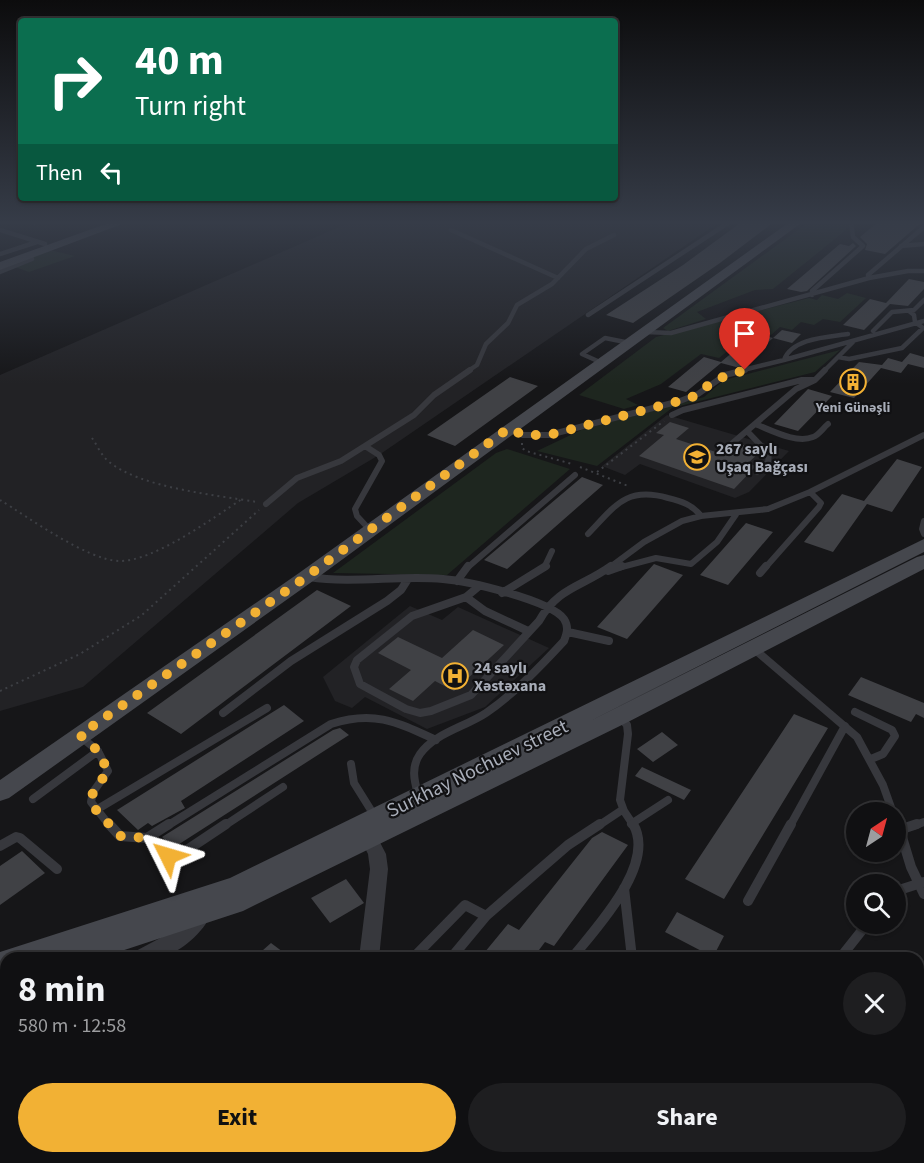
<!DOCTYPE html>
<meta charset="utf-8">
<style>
:root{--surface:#101012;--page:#1e1e20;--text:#f1f3f6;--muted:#9c9d9f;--line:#303032;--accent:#f2b134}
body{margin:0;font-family:"Source Sans 3",sans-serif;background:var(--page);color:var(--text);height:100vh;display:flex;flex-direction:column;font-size:22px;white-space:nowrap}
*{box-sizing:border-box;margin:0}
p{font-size:20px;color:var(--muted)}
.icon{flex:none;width:33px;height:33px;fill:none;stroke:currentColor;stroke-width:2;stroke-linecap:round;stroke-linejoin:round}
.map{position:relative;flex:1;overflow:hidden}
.side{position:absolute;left:0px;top:952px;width:924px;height:212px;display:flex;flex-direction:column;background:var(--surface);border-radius:18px 18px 0 0;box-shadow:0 2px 4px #0004,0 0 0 2px var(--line)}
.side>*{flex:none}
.top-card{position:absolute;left:18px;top:18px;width:600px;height:183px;border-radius:6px;box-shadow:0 2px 4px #0004,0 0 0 2px var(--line);background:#0b6e4f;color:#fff;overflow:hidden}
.needle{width:39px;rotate:36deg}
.buttons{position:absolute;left:846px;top:802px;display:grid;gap:12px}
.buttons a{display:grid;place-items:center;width:60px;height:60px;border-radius:50%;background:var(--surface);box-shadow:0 2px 4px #0004,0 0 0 2px var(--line);font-size:30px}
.pin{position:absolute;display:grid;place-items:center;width:51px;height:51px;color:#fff;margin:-62px -26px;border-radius:50% 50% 50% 0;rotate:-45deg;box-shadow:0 0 6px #0007}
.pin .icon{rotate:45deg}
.me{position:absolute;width:66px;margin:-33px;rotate:310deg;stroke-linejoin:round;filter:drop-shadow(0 0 4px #0008)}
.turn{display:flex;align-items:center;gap:21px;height:126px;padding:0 18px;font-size:27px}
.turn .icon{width:78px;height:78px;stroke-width:2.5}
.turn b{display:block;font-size:42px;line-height:51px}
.then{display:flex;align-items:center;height:57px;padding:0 18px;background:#0003;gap:12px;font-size:22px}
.round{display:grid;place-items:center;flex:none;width:63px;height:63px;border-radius:32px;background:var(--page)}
.overview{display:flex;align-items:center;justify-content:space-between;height:102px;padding:0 18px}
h1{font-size:36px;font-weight:700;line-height:45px}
.cta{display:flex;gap:12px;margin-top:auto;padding:12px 18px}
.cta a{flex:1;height:69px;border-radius:36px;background:var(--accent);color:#111;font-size:24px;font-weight:700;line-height:69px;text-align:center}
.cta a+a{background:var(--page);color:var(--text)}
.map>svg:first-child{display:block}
.built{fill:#222225}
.green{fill:#1e261f}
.building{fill:#404145}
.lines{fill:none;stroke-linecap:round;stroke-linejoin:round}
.path{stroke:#3d3f44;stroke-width:2;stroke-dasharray:2 4;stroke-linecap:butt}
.lane-far3{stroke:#37383d;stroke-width:4.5}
.lane-far2{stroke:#37383d;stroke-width:6}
.lane-far1{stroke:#37383d;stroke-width:8}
.lane{stroke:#37383d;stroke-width:10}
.street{fill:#37383d;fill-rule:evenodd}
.secondary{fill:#45474d;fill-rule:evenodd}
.route{stroke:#f2b134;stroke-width:10;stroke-dasharray:0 18}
.labels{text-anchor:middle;stroke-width:4.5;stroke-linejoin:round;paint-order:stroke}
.far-poi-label{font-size:14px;font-weight:bold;fill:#a8adb8;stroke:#111113}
.poi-label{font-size:16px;font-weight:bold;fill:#a8adb8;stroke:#111113;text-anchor:start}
.near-street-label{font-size:20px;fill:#a8adb8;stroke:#111113}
</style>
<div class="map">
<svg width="924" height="1163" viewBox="0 0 924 1163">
<rect width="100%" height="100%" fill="#161618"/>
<path class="built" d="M353,221H721L379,455L298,503L83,687L0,711V375Z
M667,415L789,451L749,492L735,498L640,464L625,475L602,466Z
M410,606L442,620L458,607L549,648L485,707L427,729L365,697L352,708L335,701L323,677Z"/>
<path class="green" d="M810,221H846V230L773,289L755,290L697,312L706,319L668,331L663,328Z
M50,250L75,256L29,272L9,265Z
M847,293L866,298L840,322L823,319L814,325L801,322L792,330L780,327L771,335L752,331L719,358L701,354L661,384L626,399L638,405L624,409L579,395L656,337L809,298L817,300L822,295L838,299Z
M840,350L815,372L672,408L597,466L537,451L581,430L704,397L724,380Z
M507,449L570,469L447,575L333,573L496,453Z"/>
<path class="building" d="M743,221H775L720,263L633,323L606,315L683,265Z
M879,221H923L885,254L865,250L867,244L860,237Z
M853,243L856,246L807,291L801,292L787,289L840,244L849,246Z
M909,279L924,282V289L908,306L890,304L864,330L843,325L870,299L886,303Z
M782,330L801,334L792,343L773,338L741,366L736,367L721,363L686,392L668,387L704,357L721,362L755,333L773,338Z
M910,353L924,357V368L908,364L901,373L881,368L854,398L830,392L859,362L882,365L888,358L902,362Z
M510,377L538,386L455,446L427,435Z
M808,389L832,396L798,431L774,424Z
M670,422L689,428L676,439L728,456L740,444L758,450L760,452L748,463L756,466L734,489L639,456L664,435L656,433Z
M897,459L922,467L892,512L867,504L833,552L804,542L842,494L864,501Z
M582,477L603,485L507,569L484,560Z
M746,523L773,532L728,585L700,575Z
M654,564L683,575L627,639L597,627Z
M317,590L351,606L181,734L147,713Z
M473,630L504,645L454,691L435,681L413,701L389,689L411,670L378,653L398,637L442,658Z
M861,677L924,703V718L916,714L911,722L848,695Z
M284,705L304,721L181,801L185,808L152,826L148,823L138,830L117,810Z
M794,714L828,728L724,899L685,879Z
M340,728L349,735L173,848L162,837L333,730Z
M662,732L678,745L653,762L637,749Z
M642,767L691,790L684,800L635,776Z
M602,832L628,845L554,946L545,942L533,958H480L508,924L519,930L592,838Z
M22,851L45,873L0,905V866Z
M346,879L364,903L330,923L311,898Z
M677,912L724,936L713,957L665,932Z
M271,943L291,958H254Z"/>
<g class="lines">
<path class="path" d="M92,438C97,445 101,455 108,461C140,488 216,495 257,502
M522,443V448L526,451L572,464
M580,467L628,486
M597,472L664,421
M0,500C28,517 87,560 119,561C153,562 213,518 242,499
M0,691L80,654L142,615L259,510"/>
<path class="lane-far3" d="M34,223L41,221
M0,230L45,244
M451,230L558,278
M901,246L924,244
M0,254L37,242
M0,272L32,259
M869,278L908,271H924
M812,295V291L863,246L853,237L851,221
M588,315L731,221
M873,331L892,312L914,310L924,300
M646,332L671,333L869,278L868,275L924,227
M838,357L849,359L902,348L923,328L915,322L914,315L909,311
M784,360L924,321
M602,363L582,354L605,338L630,343
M468,371L477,365L486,344L508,323L517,305L552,284L586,249L614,235
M739,371L784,360C792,338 828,337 848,334
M824,371L853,342"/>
<path class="lane-far2" d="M672,415L683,410L802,380H814
M755,424C771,430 796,444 813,437C819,435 823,428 828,424
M509,428L523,435H549L680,401L698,394L725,375L745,370
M747,431L769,454L768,462L757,472
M365,446L379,455L382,461L355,509L357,516L370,530
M729,446L796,389L815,380L825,370
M266,504L297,478L341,461L414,415L434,395L470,370
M924,521L922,529L924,534
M588,534C615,506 626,486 668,498C681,501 693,505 701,516
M467,568L575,475
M544,568L552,551
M609,568L644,542L682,521L701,516L768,509L810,492L924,435
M618,568L656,558L691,564L717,542L737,513
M765,568L819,507L821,503L810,492"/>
<path class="lane-far1" d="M608,571L622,566
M760,573L766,566
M309,577C354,584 398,575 443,579C467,581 550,600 564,619C569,627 567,633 564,641C540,667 515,693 486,713C465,727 435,733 420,754C411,767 414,780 418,794
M457,581L468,566
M478,587L466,597L412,616L357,660L354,667L360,684L406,709L420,713L431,711L471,695L539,621C558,587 582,587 611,566
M502,593L546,566
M466,597L485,611L528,631
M568,632L609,641
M753,648L857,737L883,785L893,813
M855,712L892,730L895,736L883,754L871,759
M223,713L291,661L387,601L401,590L408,579
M620,717L627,725L628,734L620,800L624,811L634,826
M81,737L98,751L108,771L93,792L91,802L110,826
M351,764L354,783L374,815
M33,799L98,751
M96,810L267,708
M896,819L898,826
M631,824L668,800
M167,826L331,724C374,710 397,722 436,740
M224,826L283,787
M598,826L622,810
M790,826L845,726
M913,826L924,822"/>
<path class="lane" d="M109,824L120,836L147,838L169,824
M898,824L911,867L924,894
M899,830L917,824
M147,838L168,856L175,858L226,824
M0,846L16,837L20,838L57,869
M624,888L632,958
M896,891L924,882
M748,901L791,824
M413,958L465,905L486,916
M451,958L486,916L568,845L600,824
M572,958C596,928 657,864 633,824
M840,958L867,924
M392,1158L400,1163
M421,1163L424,1158
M502,1163L505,1158
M632,1163L635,1158
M736,1163L738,1158"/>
<path class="street" d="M366,825L372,827L386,854L388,869L379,958H359L370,869L368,854L357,832L360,827Z
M203,905L210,907L212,913C203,933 181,952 160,958C152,960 140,958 131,958L134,952L177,929L196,907Z
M6,1019V1039L0,1042V1022Z
M308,1158H337L339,1163H310Z"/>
<path class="secondary" d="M114,221H130L0,270V262Z
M791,221H804L313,581L9,798L0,801V780L299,573Z
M924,539V552L588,722L917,557L924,555V569L628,722L243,911L100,958H6V991L0,993V952L230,878Z"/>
</g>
<linearGradient id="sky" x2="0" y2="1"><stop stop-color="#0c0c0d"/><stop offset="0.58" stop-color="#363c48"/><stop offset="1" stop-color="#363c48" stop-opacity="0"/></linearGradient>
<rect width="924" height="384" fill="url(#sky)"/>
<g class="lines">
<path class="route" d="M168,856L147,838L120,836L96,810L91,802L93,792L108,771L98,751L80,735L306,577L509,428L523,435H549L691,398L717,379L745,370"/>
</g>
<defs>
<g id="building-ring" transform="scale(1.35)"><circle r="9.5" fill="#111113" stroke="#f2b134" stroke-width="1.5"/><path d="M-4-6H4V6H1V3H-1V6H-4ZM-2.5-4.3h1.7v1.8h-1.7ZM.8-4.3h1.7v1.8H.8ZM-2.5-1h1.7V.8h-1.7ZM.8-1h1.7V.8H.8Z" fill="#f2b134"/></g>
<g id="school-ring" transform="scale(1.35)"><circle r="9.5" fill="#111113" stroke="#f2b134" stroke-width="1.5"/><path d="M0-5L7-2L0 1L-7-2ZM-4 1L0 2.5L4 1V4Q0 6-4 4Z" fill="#f2b134"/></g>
<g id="hospital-ring" transform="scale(1.35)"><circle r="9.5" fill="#111113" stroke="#f2b134" stroke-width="1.5"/><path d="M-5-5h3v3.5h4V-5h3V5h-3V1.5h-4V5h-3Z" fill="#f2b134"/></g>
</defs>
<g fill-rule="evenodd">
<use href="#building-ring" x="853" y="382"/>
<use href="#school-ring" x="697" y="457"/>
<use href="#hospital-ring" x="455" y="676"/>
</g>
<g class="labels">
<g class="far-poi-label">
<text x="853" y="412">Yeni Günəşli</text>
</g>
<g class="poi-label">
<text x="716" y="454">267 saylı<tspan x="716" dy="18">Uşaq Bağçası</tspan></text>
<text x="474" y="673">24 saylı<tspan x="474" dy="18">Xəstəxana</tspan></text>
</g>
<g class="near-street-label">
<text transform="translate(477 768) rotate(-26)" y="7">Surkhay Nochuev street</text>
</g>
</g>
</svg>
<div class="buttons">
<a><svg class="needle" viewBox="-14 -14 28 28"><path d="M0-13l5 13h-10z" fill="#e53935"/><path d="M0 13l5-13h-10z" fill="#9c9d9f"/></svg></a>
<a><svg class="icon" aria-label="search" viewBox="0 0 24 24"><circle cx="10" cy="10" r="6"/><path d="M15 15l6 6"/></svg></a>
</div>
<div class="pin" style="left:745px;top:370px;background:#d93025"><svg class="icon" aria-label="arrive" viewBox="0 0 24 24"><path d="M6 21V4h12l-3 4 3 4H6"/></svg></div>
<svg class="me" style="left:168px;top:856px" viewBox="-20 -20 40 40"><path d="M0-17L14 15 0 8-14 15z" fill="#f2b134" stroke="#fff" stroke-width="4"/></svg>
<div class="top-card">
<div class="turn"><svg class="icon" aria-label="right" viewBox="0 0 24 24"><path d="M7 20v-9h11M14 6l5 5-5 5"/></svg><div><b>40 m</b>Turn right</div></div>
<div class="then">Then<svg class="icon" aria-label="left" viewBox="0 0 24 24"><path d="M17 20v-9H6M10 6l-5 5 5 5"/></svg></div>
</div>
<section class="side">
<div class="overview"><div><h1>8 min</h1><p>580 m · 12:58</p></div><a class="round"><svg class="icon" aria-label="close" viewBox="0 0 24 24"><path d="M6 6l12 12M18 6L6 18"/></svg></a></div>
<div class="cta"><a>Exit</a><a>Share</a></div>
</section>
</div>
